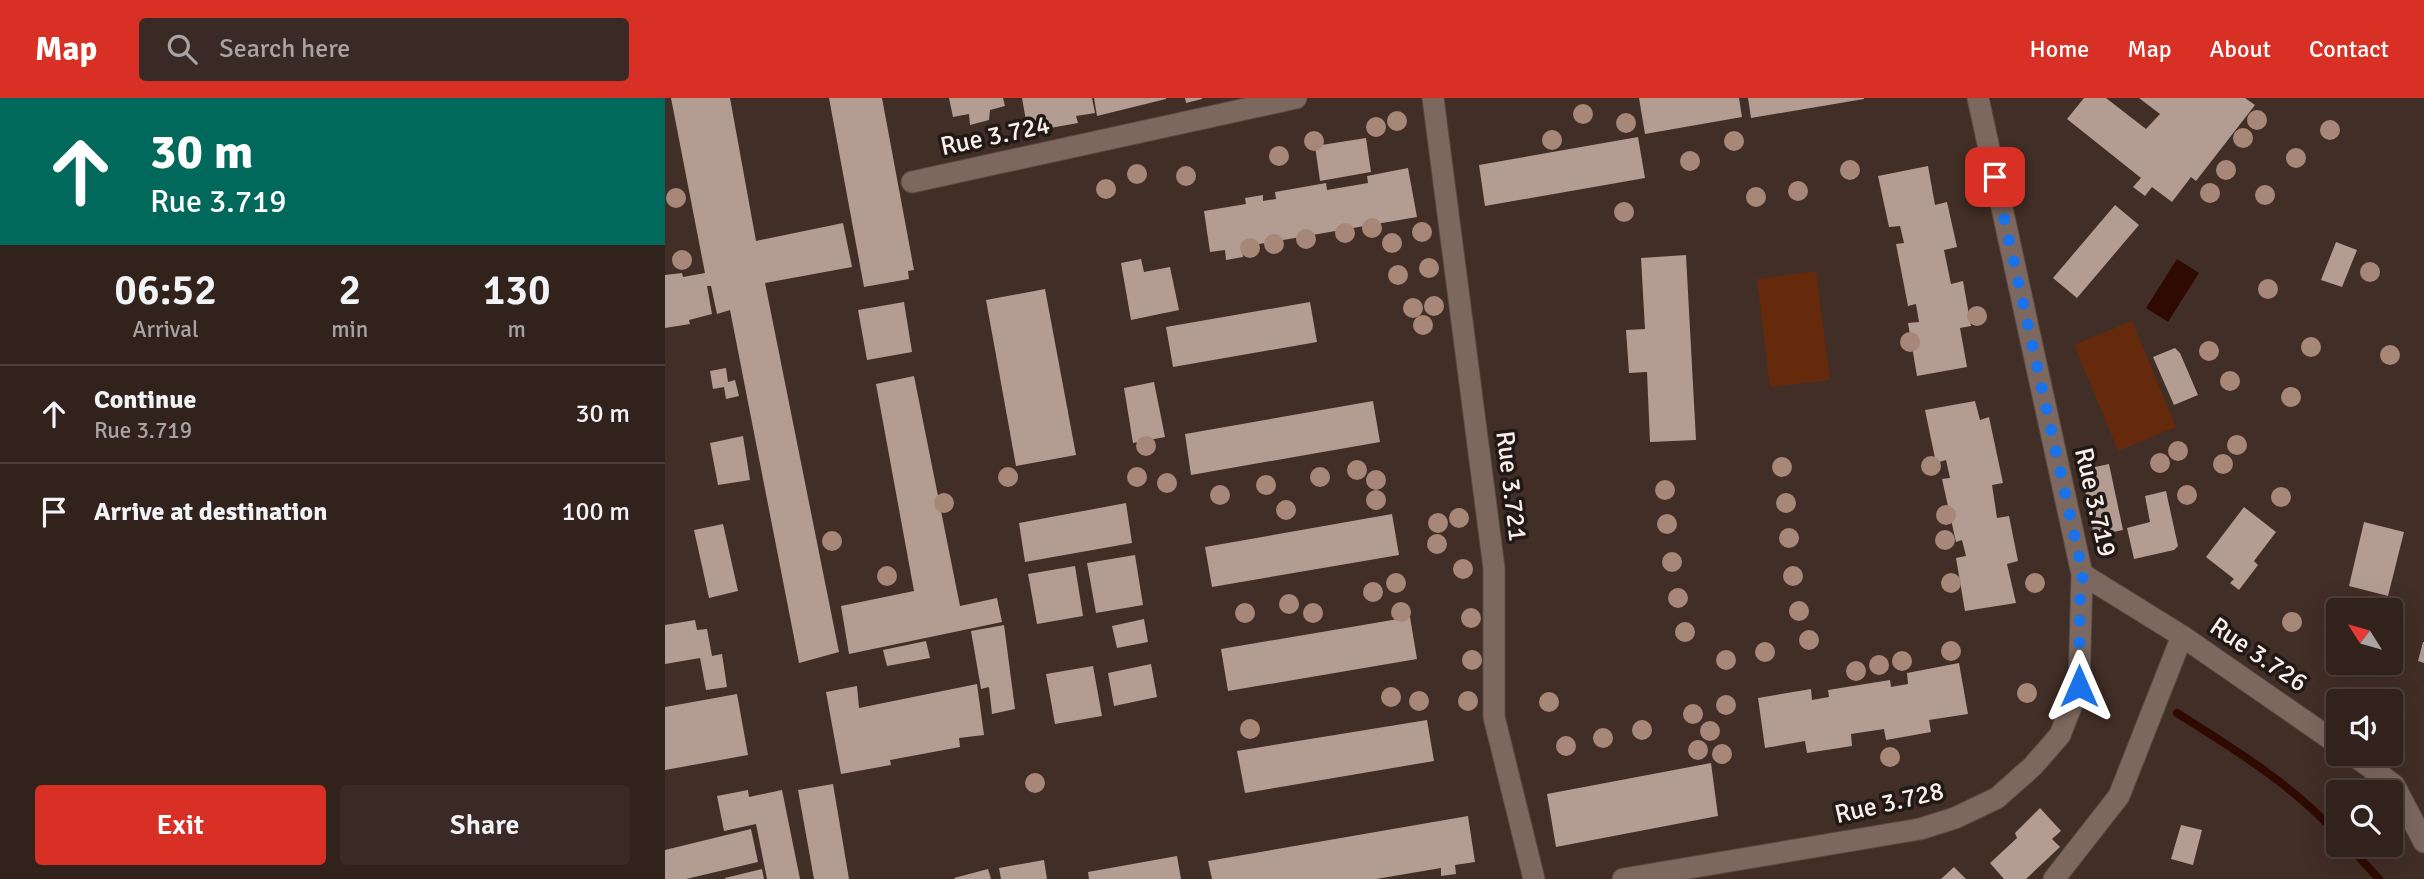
<!DOCTYPE html>
<style>
:root{--surface:#31221c;--page:#392a25;--text:#f1f3f6;--muted:#a8a4a3;--line:#4c3f3b;--accent:#d93025}
body{margin:0;font-family:Signika,sans-serif;background:var(--page);color:var(--text);height:100vh;display:flex;flex-direction:column;font-size:26px;white-space:nowrap}
*{box-sizing:border-box;margin:0}
p{font-size:23px;color:var(--muted)}
.icon{flex:none;width:38px;height:38px;fill:none;stroke:currentColor;stroke-width:2;stroke-linecap:round;stroke-linejoin:round}
.map{position:relative;flex:1;overflow:hidden}
.panel{display:flex;flex-direction:column;background:var(--surface);width:665px}
.panel>*{flex:none}
.banner{background:#00695c;color:#fff;overflow:hidden}
.needle{width:46px;rotate:307deg}
.tools{position:absolute;left:1661px;top:500px;display:grid;gap:14px}
.tools a{display:grid;place-items:center;width:77px;height:77px;border-radius:7px;background:var(--surface);box-shadow:0 7px 28px #0002,0 0 0 2px var(--line);font-size:35px}
.pin{position:absolute;display:grid;place-items:center;width:60px;height:60px;color:#fff;margin:-30px;border-radius:14px;box-shadow:0 4px 10px #0006}
.me{position:absolute;width:77px;margin:-38px;rotate:0deg;stroke-linejoin:round;filter:drop-shadow(0 0 5px #0008)}
.turn{display:flex;align-items:center;gap:24px;height:147px;padding:0 35px;font-size:32px}
.turn .icon{width:91px;height:91px;stroke-width:2.5}
.turn b{display:block;font-size:49px;line-height:60px}
.eta{display:flex;justify-content:space-evenly;align-items:center;height:119px;text-align:center}
.eta b{font-size:42px;font-weight:600;line-height:49px}
.cta{display:flex;gap:14px;margin-top:auto;padding:14px 35px}
.cta a{flex:1;height:80px;border-radius:7px;background:var(--accent);color:#fff;font-size:28px;font-weight:600;line-height:80px;text-align:center}
.cta a+a{background:var(--page);color:var(--text)}
ul{padding:0;list-style:none}
li{display:flex;align-items:center;gap:21px;height:98px;padding:0 35px;border-top:2px solid var(--line)}
li div{flex:1}
li b{display:block;font-size:26px}
li em{font-style:normal}
header{display:flex;align-items:center;gap:42px;box-sizing:border-box;height:98px;padding:0 35px;background:var(--accent);color:#fff}
header strong{font-size:33px}
nav{display:flex;gap:38px;margin-inline-start:auto;font-size:24px}
.search{width:490px;height:63px;background:var(--page);display:flex;align-items:center;gap:18px;box-sizing:border-box;padding:0 24px;border-radius:7px;color:var(--muted);font-size:26px}
main{display:flex;flex:1;min-height:0}
.map>svg:first-child{display:block}
.green{fill:#652a0c}
.water{fill:#2f0a00}
.lines{fill:none;stroke-linecap:round;stroke-linejoin:round}
.stream{stroke:#2f0a00;stroke-width:8}
.building{fill:#b39c92}
.street-casing{stroke:#5a4a44;stroke-width:23}
.street{stroke:#7d685f;stroke-width:21}
.tree{fill:#a78778}
.route{stroke:#1a73e8;stroke-width:12;stroke-dasharray:0 21.6}
.labels{text-anchor:middle;stroke-width:7;stroke-linejoin:round;paint-order:stroke}
.street-label{font-size:26px;fill:#fcefea;stroke:#211915}
</style>
<header>
<strong>Map</strong>
<div class="search"><svg class="icon" aria-label="search" viewBox="0 0 24 24"><circle cx="10" cy="10" r="6"/><path d="M15 15l6 6"/></svg>Search here</div>
<nav><a>Home</a><a>Map</a><a>About</a><a>Contact</a></nav>
</header>
<main>
<section class="panel">
<div class="banner">
<div class="turn"><svg class="icon" aria-label="ahead" viewBox="0 0 24 24"><path d="M12 20V5M6 11l6-6 6 6"/></svg><div><b>30 m</b>Rue 3.719</div></div>
</div>
<div class="eta">
<div><b>06:52</b><p>Arrival</p></div>
<div><b>2</b><p>min</p></div>
<div><b>130</b><p>m</p></div>
</div>
<ul>
<li><svg class="icon" aria-label="ahead" viewBox="0 0 24 24"><path d="M12 20V5M6 11l6-6 6 6"/></svg><div><b>Continue</b><p>Rue 3.719</p></div><em>30 m</em></li>
<li><svg class="icon" aria-label="arrive" viewBox="0 0 24 24"><path d="M6 21V4h12l-3 4 3 4H6"/></svg><div><b>Arrive at destination</b></div><em>100 m</em></li>
</ul>
<div class="cta"><a>Exit</a><a>Share</a></div>
</section>
<div class="map">
<svg width="1759" height="781" viewBox="0 0 1759 781">
<rect width="100%" height="100%" fill="#412e26"/>
<path class="green" d="M1151,173L1165,282L1105,289L1092,181Z
M1467,223L1511,329L1453,353L1409,247Z"/>
<path class="water" d="M1512,161L1534,175L1503,224L1481,210Z"/>
<g class="lines">
<path class="stream" d="M1512,615C1569,651 1628,687 1673,737
M1683,747L1714,781"/>
</g>
<path class="building" d="M6,0H65L91,143L178,125L187,169L100,185L174,554L134,565L65,212L52,216L46,188H42L47,216L24,222L25,226L0,230V177L17,175L18,179L40,175Z
M164,0H217L249,172L243,173L244,181L199,189Z
M284,0H338L340,8L325,12L324,22L305,27L304,16L288,19Z
M357,0H427L430,15L411,18L413,25L363,34Z
M429,0H501V1L432,18Z
M520,0H537V1L521,5Z
M974,0H1074L1077,19L980,36Z
M1083,0H1199V1L1086,20Z
M1419,0H1441L1481,31L1495,16L1474,0H1580L1590,7L1531,83L1526,79L1507,104L1487,89L1480,98L1468,89L1476,80L1402,21Z
M973,39L980,80L820,108L814,67Z
M701,40L706,74L655,83L650,48Z
M1263,68L1270,107L1282,104L1292,149L1279,152L1286,186L1298,183L1306,228L1295,230L1302,269L1252,278L1243,225L1254,224L1251,206L1243,208L1231,146L1239,145L1235,128L1224,129L1213,78Z
M743,70L752,119L577,149L578,159L561,162L560,152L545,154L539,113L581,106L580,100L598,97V103L611,101L610,94L661,85L662,92L703,85L702,78Z
M1450,107L1474,127L1412,200L1388,180Z
M1671,144L1692,152L1677,189L1656,182Z
M1021,157L1031,342L985,344L982,274L964,275L961,232L980,231L976,160Z
M476,161L479,174L505,169L514,212L466,222L456,165Z
M380,191L411,357L351,368L321,202Z
M239,204L247,254L202,262L193,212Z
M645,204L652,244L508,269L501,229Z
M1510,250L1515,255L1533,297L1509,307L1488,259Z
M61,270L63,284L70,282L74,298L61,301L59,289L48,291L45,273Z
M249,278L295,508L332,500L337,524L184,556L176,508L249,493L211,286Z
M489,284L500,339L468,345L459,290Z
M708,303L715,344L526,377L520,336Z
M1310,303L1315,322L1324,319L1338,385L1327,387L1332,420L1344,418L1353,463L1342,466L1351,505L1300,513L1291,460L1301,458L1297,442L1291,444L1277,381L1285,380L1281,362L1271,365L1260,312Z
M78,338L85,382L53,387L45,345Z
M1444,366L1458,432L1429,438L1416,372Z
M1501,393L1513,448L1509,452L1469,461L1462,430L1485,424L1480,398Z
M461,405L467,445L360,464L354,425Z
M1579,409L1611,434L1589,463L1593,467L1574,492L1565,485L1569,481L1541,459Z
M727,416L734,457L547,489L540,449Z
M1699,424L1739,434L1723,498L1684,488Z
M58,426L73,493L44,500L29,432Z
M470,457L478,507L431,515L422,465Z
M410,468L418,518L372,526L363,476Z
M1680,498L1720,508L1719,513H1677Z
M745,519L752,561L563,593L556,551Z
M479,521L483,544L452,550L447,528Z
M30,522L32,532L42,531L47,558L57,556L62,589L41,592L35,560L0,566V527Z
M339,527L350,611L327,616L324,589L316,591L306,533Z
M1672,532H1673V564L1665,562Z
M261,543L265,560L222,568L218,552Z
M1758,544H1759V565L1753,563Z
M1294,565L1303,616L1264,622L1266,634L1221,642L1219,631L1186,636L1187,648L1142,655L1140,643L1100,650L1093,600L1146,591L1147,602L1164,599L1163,592L1225,582L1226,589L1243,586L1242,575Z
M1679,565H1706L1704,573Z
M486,566L492,599L449,608L443,575Z
M428,568L437,618L390,626L381,576Z
M312,586L319,637L294,640L295,649L225,662L226,667L176,676L161,594L192,588L194,610Z
M72,596L83,657L0,672V609Z
M762,622L769,663L580,695L572,653Z
M1046,665L1053,718L891,749L882,696Z
M168,686L184,781H149L133,692Z
M83,692L84,699L117,692L135,781H102L91,726L59,733L52,698Z
M1375,710L1396,733L1387,741L1395,749L1361,781H1339L1325,765L1352,740L1350,735Z
M803,718L810,764L790,767L791,776L776,778V770L711,781H547L543,763Z
M1516,727L1537,732L1528,767L1506,761Z
M86,731L93,764L21,781H0V752Z
M512,758L516,781H424L423,774Z
M379,762L382,781H336L334,770Z
M1289,769L1301,781H1276Z
M97,771L99,781H60V780Z
M323,771L326,781H290L289,780Z"/>
<g class="lines">
<g class="street-casing">
<path id="street" d="M768,0L829,470V619L869,781
M1313,0L1417,476L1517,538L1454,698L1389,781
M247,84L631,0
M1517,538L1673,646
M1687,656L1729,687L1759,744
M958,781L1255,731L1290,720L1332,700L1368,668L1395,637L1414,588L1417,476"/>
</g>
<use href="#street" class="street"/>
</g>
<g class="tree">
<circle cx="918" cy="16" r="10"/>
<circle cx="1592" cy="22" r="10"/>
<circle cx="732" cy="23" r="10"/>
<circle cx="961" cy="25" r="10"/>
<circle cx="711" cy="29" r="10"/>
<circle cx="1665" cy="32" r="10"/>
<circle cx="1578" cy="40" r="10"/>
<circle cx="887" cy="42" r="10"/>
<circle cx="649" cy="43" r="10"/>
<circle cx="1069" cy="43" r="10"/>
<circle cx="614" cy="58" r="10"/>
<circle cx="1631" cy="60" r="10"/>
<circle cx="1025" cy="63" r="10"/>
<circle cx="1185" cy="72" r="10"/>
<circle cx="1561" cy="72" r="10"/>
<circle cx="472" cy="76" r="10"/>
<circle cx="521" cy="78" r="10"/>
<circle cx="441" cy="91" r="10"/>
<circle cx="1133" cy="93" r="10"/>
<circle cx="1545" cy="95" r="10"/>
<circle cx="1600" cy="97" r="10"/>
<circle cx="1091" cy="99" r="10"/>
<circle cx="11" cy="100" r="10"/>
<circle cx="959" cy="114" r="10"/>
<circle cx="707" cy="130" r="10"/>
<circle cx="757" cy="134" r="10"/>
<circle cx="680" cy="135" r="10"/>
<circle cx="641" cy="141" r="10"/>
<circle cx="727" cy="145" r="10"/>
<circle cx="609" cy="146" r="10"/>
<circle cx="585" cy="150" r="10"/>
<circle cx="17" cy="162" r="10"/>
<circle cx="764" cy="170" r="10"/>
<circle cx="1705" cy="174" r="10"/>
<circle cx="733" cy="177" r="10"/>
<circle cx="1603" cy="191" r="10"/>
<circle cx="769" cy="208" r="10"/>
<circle cx="748" cy="210" r="10"/>
<circle cx="1312" cy="218" r="10"/>
<circle cx="758" cy="227" r="10"/>
<circle cx="1245" cy="244" r="10"/>
<circle cx="1646" cy="249" r="10"/>
<circle cx="1544" cy="253" r="10"/>
<circle cx="1725" cy="257" r="10"/>
<circle cx="1565" cy="283" r="10"/>
<circle cx="1626" cy="299" r="10"/>
<circle cx="1572" cy="347" r="10"/>
<circle cx="481" cy="348" r="10"/>
<circle cx="1513" cy="353" r="10"/>
<circle cx="1495" cy="365" r="10"/>
<circle cx="1558" cy="366" r="10"/>
<circle cx="1266" cy="368" r="10"/>
<circle cx="1117" cy="369" r="10"/>
<circle cx="692" cy="372" r="10"/>
<circle cx="343" cy="379" r="10"/>
<circle cx="472" cy="379" r="10"/>
<circle cx="655" cy="379" r="10"/>
<circle cx="711" cy="382" r="10"/>
<circle cx="502" cy="385" r="10"/>
<circle cx="601" cy="387" r="10"/>
<circle cx="1000" cy="392" r="10"/>
<circle cx="555" cy="397" r="10"/>
<circle cx="1522" cy="397" r="10"/>
<circle cx="1616" cy="399" r="10"/>
<circle cx="711" cy="402" r="10"/>
<circle cx="279" cy="405" r="10"/>
<circle cx="1121" cy="405" r="10"/>
<circle cx="621" cy="412" r="10"/>
<circle cx="1281" cy="417" r="10"/>
<circle cx="794" cy="420" r="10"/>
<circle cx="773" cy="425" r="10"/>
<circle cx="1002" cy="426" r="10"/>
<circle cx="1124" cy="440" r="10"/>
<circle cx="1280" cy="442" r="10"/>
<circle cx="167" cy="443" r="10"/>
<circle cx="772" cy="446" r="10"/>
<circle cx="1007" cy="464" r="10"/>
<circle cx="798" cy="471" r="10"/>
<circle cx="222" cy="478" r="10"/>
<circle cx="1128" cy="478" r="10"/>
<circle cx="731" cy="485" r="10"/>
<circle cx="1286" cy="485" r="10"/>
<circle cx="1370" cy="485" r="10"/>
<circle cx="708" cy="494" r="10"/>
<circle cx="1013" cy="500" r="10"/>
<circle cx="624" cy="506" r="10"/>
<circle cx="1134" cy="513" r="10"/>
<circle cx="736" cy="514" r="10"/>
<circle cx="580" cy="515" r="10"/>
<circle cx="648" cy="515" r="10"/>
<circle cx="806" cy="520" r="10"/>
<circle cx="1627" cy="524" r="10"/>
<circle cx="1020" cy="534" r="10"/>
<circle cx="1144" cy="542" r="10"/>
<circle cx="1286" cy="553" r="10"/>
<circle cx="1100" cy="554" r="10"/>
<circle cx="807" cy="562" r="10"/>
<circle cx="1061" cy="562" r="10"/>
<circle cx="1237" cy="563" r="10"/>
<circle cx="1214" cy="567" r="10"/>
<circle cx="1191" cy="573" r="10"/>
<circle cx="1362" cy="595" r="10"/>
<circle cx="726" cy="599" r="10"/>
<circle cx="754" cy="603" r="10"/>
<circle cx="803" cy="603" r="10"/>
<circle cx="884" cy="604" r="10"/>
<circle cx="1061" cy="607" r="10"/>
<circle cx="1028" cy="616" r="10"/>
<circle cx="585" cy="631" r="10"/>
<circle cx="977" cy="632" r="10"/>
<circle cx="1045" cy="633" r="10"/>
<circle cx="938" cy="640" r="10"/>
<circle cx="901" cy="648" r="10"/>
<circle cx="1033" cy="652" r="10"/>
<circle cx="1057" cy="656" r="10"/>
<circle cx="1225" cy="659" r="10"/>
<circle cx="370" cy="685" r="10"/>
</g>
<g class="lines">
<path class="route" d="M1330,79L1418,476L1415,502L1414,588"/>
</g>
<g class="labels">
<g class="street-label">
<text transform="translate(330 37) rotate(-12)" y="9">Rue 3.724</text>
<text transform="translate(847 388) rotate(83)" y="9">Rue 3.721</text>
<text transform="translate(1431 404) rotate(77)" y="9">Rue 3.719</text>
<text transform="translate(1594 556) rotate(34)" y="9">Rue 3.726</text>
<text transform="translate(1224 704) rotate(-13)" y="9">Rue 3.728</text>
</g>
</g>
</svg>
<div class="tools">
<a><svg class="needle" viewBox="-14 -14 28 28"><path d="M0-13l5 13h-10z" fill="#e53935"/><path d="M0 13l5-13h-10z" fill="#a8a4a3"/></svg></a>
<a><svg class="icon" aria-label="sound" viewBox="0 0 24 24"><path d="M4 9h4l5-4v14l-5-4H4zM17 9q2 3 0 6"/></svg></a>
<a><svg class="icon" aria-label="search" viewBox="0 0 24 24"><circle cx="10" cy="10" r="6"/><path d="M15 15l6 6"/></svg></a>
</div>
<div class="pin" style="left:1330px;top:79px;background:#d93025"><svg class="icon" aria-label="arrive" viewBox="0 0 24 24"><path d="M6 21V4h12l-3 4 3 4H6"/></svg></div>
<svg class="me" style="left:1414px;top:588px" viewBox="-20 -20 40 40"><path d="M0-17L14 15 0 8-14 15z" fill="#1a73e8" stroke="#fff" stroke-width="4"/></svg>
</div>
</main>
